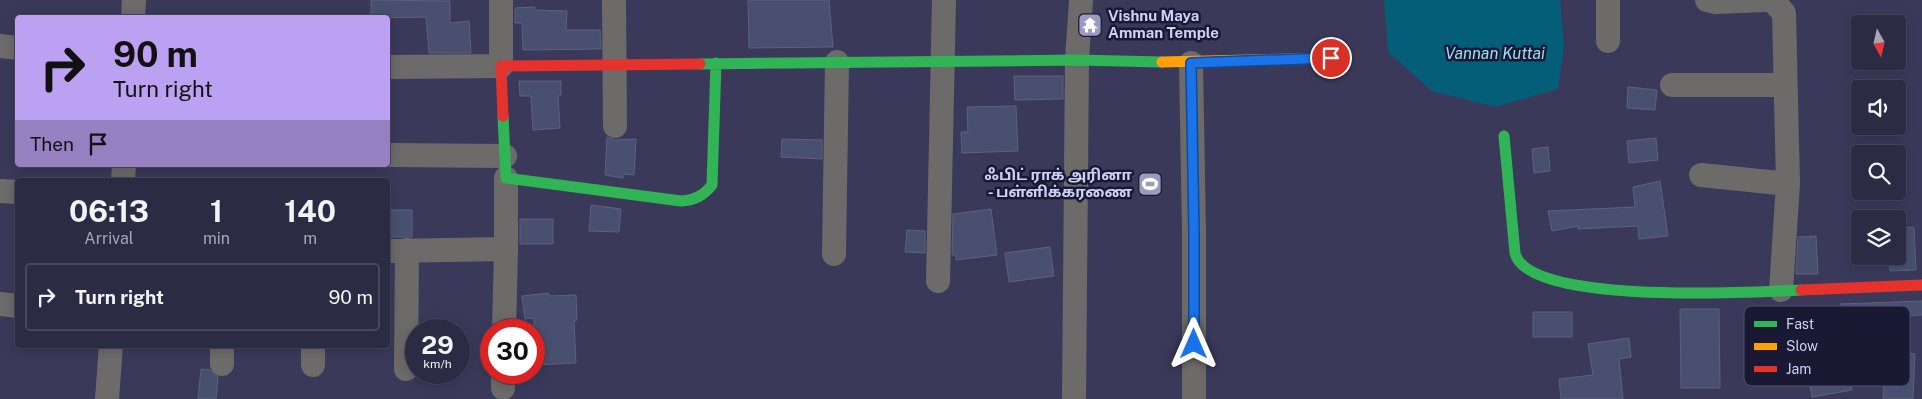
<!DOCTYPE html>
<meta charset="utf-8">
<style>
:root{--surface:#2c2b44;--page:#34334b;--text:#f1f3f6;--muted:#a6a7b2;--line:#48475d}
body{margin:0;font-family:"Public Sans","Noto Sans Tamil",sans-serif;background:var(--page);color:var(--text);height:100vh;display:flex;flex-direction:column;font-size:19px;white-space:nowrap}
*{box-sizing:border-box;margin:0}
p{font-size:16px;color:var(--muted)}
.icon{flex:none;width:28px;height:28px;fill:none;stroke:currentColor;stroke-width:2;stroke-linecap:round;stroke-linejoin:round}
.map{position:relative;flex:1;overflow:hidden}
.sheet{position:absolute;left:15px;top:178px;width:375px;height:170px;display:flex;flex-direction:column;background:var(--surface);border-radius:5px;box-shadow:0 2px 12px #0003,0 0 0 1px var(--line)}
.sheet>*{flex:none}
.top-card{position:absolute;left:15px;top:15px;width:375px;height:152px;border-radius:5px;box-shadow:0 2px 12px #0003,0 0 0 1px var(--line);background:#bca0f2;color:#111;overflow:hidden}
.needle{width:32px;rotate:172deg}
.tools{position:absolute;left:1851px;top:15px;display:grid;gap:10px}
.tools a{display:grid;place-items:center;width:55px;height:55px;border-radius:5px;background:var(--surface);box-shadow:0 2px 12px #0003,0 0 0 1px var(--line);font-size:25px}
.speed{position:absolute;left:405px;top:319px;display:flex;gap:10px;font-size:25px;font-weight:700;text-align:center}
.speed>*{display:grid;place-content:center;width:65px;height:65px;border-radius:50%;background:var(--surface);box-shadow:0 2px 12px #0003,0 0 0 1px var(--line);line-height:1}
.speed small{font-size:12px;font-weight:400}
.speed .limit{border:8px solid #d22;background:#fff;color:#111}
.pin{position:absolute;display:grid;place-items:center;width:42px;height:42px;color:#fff;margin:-21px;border:2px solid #fff;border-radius:50%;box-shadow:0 1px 5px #0007}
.me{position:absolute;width:55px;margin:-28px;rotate:0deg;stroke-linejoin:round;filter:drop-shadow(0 0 4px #0008)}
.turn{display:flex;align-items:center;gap:18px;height:105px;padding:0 15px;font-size:22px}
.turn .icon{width:65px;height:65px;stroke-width:2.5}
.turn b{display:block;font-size:35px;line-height:42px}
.then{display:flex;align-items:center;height:48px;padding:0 15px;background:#0003;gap:10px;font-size:19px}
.eta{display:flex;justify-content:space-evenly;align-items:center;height:85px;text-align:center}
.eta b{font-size:30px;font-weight:700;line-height:35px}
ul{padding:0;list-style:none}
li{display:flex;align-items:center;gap:15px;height:68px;margin:0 10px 8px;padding:0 5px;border:2px solid var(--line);border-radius:5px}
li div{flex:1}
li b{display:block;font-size:19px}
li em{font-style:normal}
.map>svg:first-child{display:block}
.water{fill:#055e77}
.building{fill:#49506f;stroke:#5c617c}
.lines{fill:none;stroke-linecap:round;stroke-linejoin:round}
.street{stroke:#6c6b6a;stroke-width:24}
.fast{stroke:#30b455;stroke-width:11}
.slow{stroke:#ff9f0a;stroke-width:11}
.jam{stroke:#e5322d;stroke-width:11}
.route-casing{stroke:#114b97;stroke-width:12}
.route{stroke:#1a73e8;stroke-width:9}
.labels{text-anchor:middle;stroke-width:5;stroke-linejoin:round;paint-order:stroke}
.poi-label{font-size:15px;font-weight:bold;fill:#cdd0f5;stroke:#191934;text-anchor:start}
.water-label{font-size:16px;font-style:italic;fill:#a0ddf3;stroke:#191934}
.key{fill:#191934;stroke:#4f506e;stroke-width:1}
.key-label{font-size:14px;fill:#cdd0f5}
</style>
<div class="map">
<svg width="1922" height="399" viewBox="0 0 1922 399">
<rect width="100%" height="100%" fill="#3b395a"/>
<path class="water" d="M1384,0H1560L1564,47L1558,89L1495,107L1432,91L1388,52Z"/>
<path class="building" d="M371,0L450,1V23L469,21L471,53H429L426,17L371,18Z
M748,0H829L833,47L749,48Z
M535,7V10L567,11L566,30H600L601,49L523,50L522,23H515V8Z
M1014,76H1063V99L1015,100Z
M519,81H561V95H558L560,128L533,130L531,96H520Z
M1628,87L1657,90L1655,110L1627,108Z
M1016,106L1018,151L962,153L961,132H968L967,107Z
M607,137L615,140L636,139L634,175L623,174V178L605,175Z
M1656,138L1658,160L1629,163L1627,141Z
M782,139L822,140V159L781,157Z
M1548,147L1550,171L1534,173L1532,149Z
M1660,181L1668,236L1639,239L1638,226L1578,229V226L1552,231L1548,211L1635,207L1633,187Z
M591,205L621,209L619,232L589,231Z
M991,209L997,255L956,260V255H952L953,214Z
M388,210H412V237H388Z
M520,219H553V244H520Z
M1914,227L1916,270L1890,271V256H1898V228Z
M907,230L925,231V253L905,252Z
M1816,236L1818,274H1796L1798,237Z
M1050,247L1054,276L1009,282L1005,253Z
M549,293V296L576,295L577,320L574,321L576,363L534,365V318L525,319L522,296Z
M1922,301V315L1873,318L1874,327L1842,330L1840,304Z
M1680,309H1719L1720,388H1681Z
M1533,312H1572V337H1533Z
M1629,338L1631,357L1619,359L1623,399H1561L1559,379L1593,375L1588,344Z
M1885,352L1915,354L1913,399H1883Z
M1847,361L1852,390L1812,397L1807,368Z
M201,369L210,370L218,377L216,399H198Z"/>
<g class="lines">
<path class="street" d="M614,0L615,126
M1608,0V41
M1707,0L1716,2L1765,0
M1772,0L1784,13L1788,184L1781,290
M133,18L134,0
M0,46L18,48
M1191,63L1194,233V399
M388,67L501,66V0
M1672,85H1785
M388,155L505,156
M1701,175L1788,184
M123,180L124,165
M0,191L18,192
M388,251L506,249V178
M834,254L837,62
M938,281L944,0
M0,304L18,306
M504,330L506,249
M222,345V364
M313,365V345
M406,369L407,250
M503,388V372
M107,399L111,345
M1074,399L1077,60L1081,0"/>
<path class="fast" d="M700,64L1077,60L1162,62
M503,116L506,178L681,201C695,200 703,196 712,185L716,63
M1504,136L1515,253C1527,306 1755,292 1801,290"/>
<path class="slow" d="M1162,62L1331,58"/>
<path class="jam" d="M503,116L501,66L700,64
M1801,290L1922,285"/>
</g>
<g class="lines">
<g class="route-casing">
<path id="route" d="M1194,344V233L1191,63L1331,58"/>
</g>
<use href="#route" class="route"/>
</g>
<defs>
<g id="temple-square" transform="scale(1.25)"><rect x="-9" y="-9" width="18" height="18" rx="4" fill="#9a9bbf" stroke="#191934"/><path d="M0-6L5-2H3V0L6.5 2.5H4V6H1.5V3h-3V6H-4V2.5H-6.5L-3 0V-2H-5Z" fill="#fff"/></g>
<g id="stadium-square" transform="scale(1.25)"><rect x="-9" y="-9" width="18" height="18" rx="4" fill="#9a9bbf" stroke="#191934"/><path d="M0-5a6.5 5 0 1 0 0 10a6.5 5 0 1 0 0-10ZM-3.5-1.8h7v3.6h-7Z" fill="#fff"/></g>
</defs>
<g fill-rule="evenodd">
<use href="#temple-square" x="1090" y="25"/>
<use href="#stadium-square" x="1150" y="184"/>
</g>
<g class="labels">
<g class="poi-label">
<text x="1108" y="21">Vishnu Maya<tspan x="1108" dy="17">Amman Temple</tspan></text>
<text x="1132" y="180" text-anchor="end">ஃபிட் ராக் அரினா<tspan x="1132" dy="17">- பள்ளிக்கரணை</tspan></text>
</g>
<g class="water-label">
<text x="1495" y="59">Vannan Kuttai</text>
</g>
</g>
<rect x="1744" y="306" width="166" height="80" rx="8" class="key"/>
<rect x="1754" y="321" width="23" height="6" fill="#30b455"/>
<rect x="1754" y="343" width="23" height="7" fill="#ff9f0a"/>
<rect x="1754" y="366" width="23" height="6" fill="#e5322d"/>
<g class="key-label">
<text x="1786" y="329">Fast</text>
<text x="1786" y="351">Slow</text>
<text x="1786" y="374">Jam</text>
</g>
</svg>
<div class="tools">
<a><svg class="needle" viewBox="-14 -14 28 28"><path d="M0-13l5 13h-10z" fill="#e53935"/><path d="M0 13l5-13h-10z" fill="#a6a7b2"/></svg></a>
<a><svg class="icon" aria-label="sound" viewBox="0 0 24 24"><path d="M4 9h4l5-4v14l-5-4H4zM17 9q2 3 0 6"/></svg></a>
<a><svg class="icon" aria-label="search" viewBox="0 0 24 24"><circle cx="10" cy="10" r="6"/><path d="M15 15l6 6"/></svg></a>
<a><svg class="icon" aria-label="layers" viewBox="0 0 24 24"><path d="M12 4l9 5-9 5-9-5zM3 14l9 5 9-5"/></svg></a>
</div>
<div class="speed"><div>29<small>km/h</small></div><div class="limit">30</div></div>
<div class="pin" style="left:1331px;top:58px;background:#d93025"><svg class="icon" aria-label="arrive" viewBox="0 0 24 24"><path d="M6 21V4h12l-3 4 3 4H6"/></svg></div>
<svg class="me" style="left:1194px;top:344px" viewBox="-20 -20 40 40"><path d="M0-17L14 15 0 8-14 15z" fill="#1a73e8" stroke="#fff" stroke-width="4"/></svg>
<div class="top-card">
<div class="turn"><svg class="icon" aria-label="right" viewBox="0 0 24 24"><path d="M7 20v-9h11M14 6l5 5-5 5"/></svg><div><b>90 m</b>Turn right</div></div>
<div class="then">Then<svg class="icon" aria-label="arrive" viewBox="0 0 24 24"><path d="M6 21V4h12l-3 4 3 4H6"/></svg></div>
</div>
<section class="sheet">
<div class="eta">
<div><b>06:13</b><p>Arrival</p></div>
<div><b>1</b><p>min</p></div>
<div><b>140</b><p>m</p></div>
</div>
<ul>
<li><svg class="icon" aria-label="right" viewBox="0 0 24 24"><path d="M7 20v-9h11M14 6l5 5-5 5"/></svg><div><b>Turn right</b></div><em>90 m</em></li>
</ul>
</section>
</div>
